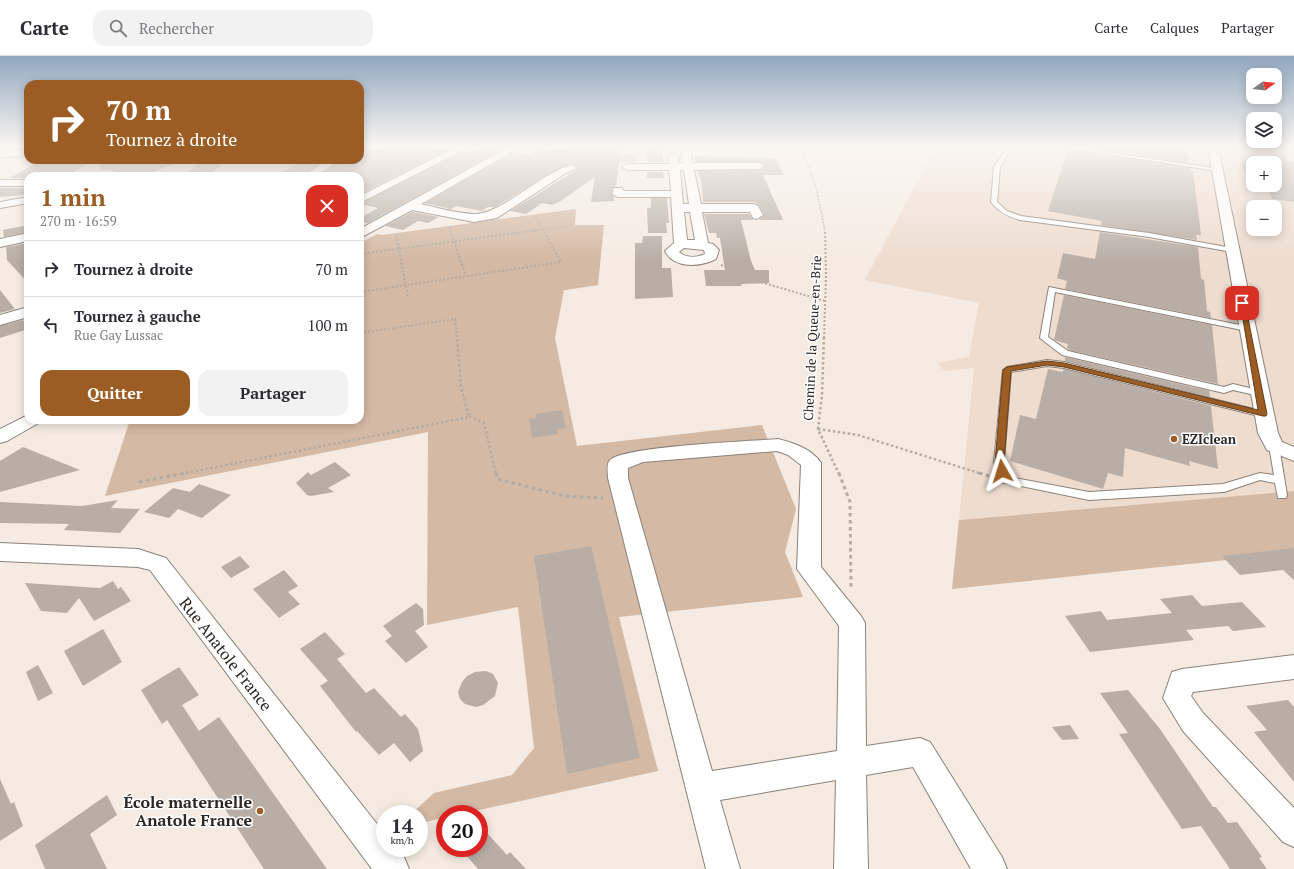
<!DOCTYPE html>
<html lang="fr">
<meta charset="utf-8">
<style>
:root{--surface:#fff;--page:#f2f2f3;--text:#2b2b33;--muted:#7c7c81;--line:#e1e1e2;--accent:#9b5d23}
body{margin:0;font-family:"PT Serif",serif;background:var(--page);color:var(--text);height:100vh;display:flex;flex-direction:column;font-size:15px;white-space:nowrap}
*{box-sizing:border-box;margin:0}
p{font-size:13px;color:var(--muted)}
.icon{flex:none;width:22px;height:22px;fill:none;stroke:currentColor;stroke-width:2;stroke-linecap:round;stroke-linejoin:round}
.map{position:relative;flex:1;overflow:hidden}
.drawer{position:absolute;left:24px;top:116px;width:340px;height:252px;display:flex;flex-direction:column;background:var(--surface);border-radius:12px;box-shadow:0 2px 10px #0003}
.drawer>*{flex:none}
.guide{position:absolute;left:24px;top:24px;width:340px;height:84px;border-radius:12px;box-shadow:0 2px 10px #0003;background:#9b5d23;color:#fff;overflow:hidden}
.needle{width:26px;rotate:75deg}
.fabs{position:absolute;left:1246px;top:12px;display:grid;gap:8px}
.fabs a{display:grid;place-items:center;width:36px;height:36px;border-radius:8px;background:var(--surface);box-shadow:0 2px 10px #0003;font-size:20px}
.speed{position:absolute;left:376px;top:749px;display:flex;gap:8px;font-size:20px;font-weight:700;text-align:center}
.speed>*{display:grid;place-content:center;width:52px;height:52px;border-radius:50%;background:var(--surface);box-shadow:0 2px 10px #0003;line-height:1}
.speed small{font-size:10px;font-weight:400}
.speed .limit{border:6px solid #d22;background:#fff;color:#111}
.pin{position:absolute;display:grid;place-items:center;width:34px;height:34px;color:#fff;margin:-17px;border-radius:8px;box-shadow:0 2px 6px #0006}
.me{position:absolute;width:44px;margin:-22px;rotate:354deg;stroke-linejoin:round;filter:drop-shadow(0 0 3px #0008)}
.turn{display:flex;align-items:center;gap:14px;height:84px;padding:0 16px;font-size:18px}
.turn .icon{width:52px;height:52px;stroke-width:2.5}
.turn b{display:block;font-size:28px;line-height:34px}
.round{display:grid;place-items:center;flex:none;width:42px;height:42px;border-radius:12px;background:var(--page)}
.overview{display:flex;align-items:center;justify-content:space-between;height:68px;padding:0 16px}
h1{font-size:24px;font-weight:700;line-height:30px;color:var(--accent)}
.cta{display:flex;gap:8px;margin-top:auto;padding:8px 16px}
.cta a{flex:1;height:46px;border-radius:12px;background:var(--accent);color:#fff;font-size:16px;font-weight:700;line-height:46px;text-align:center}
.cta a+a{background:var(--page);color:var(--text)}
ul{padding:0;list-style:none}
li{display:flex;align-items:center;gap:12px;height:56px;padding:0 16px;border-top:1px solid var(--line)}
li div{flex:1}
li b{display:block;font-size:15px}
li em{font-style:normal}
header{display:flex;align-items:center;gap:24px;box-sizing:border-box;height:56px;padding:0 20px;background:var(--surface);border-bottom:1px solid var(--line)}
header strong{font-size:19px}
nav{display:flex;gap:22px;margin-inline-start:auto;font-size:14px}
.search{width:280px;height:36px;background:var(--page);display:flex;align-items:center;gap:10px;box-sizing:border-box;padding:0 14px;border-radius:12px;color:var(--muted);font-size:15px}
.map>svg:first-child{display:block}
.built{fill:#eedccf;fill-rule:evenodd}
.green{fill:#d4b9a4}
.building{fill:#b8aea6}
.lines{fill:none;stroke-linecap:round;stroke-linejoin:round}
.service-casing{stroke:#8c827a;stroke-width:2}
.minor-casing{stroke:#8c827a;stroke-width:2}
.path-far3{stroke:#b3aba4;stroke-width:1.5;stroke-dasharray:1.5 1.5;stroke-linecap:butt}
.path-far2{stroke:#b3aba4;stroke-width:2;stroke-dasharray:2 2;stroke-linecap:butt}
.path-far1{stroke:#b3aba4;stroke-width:2.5;stroke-dasharray:2.5 2.5;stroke-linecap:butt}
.path{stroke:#b3aba4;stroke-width:3;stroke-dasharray:3.5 3.5;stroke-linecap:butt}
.service{fill:#fff;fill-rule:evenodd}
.minor{fill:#fff;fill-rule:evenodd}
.route{fill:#9b5d23;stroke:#653c17}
.poi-dot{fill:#9b5d23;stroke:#fff;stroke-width:1.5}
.labels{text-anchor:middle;stroke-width:3;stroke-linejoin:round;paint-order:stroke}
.street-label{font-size:13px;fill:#2a2623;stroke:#fff}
.poi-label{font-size:13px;font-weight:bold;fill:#2a2623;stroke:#fff;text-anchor:start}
.near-street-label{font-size:16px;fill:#2a2623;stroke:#fff}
.near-poi-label{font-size:16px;font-weight:bold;fill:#2a2623;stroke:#fff;text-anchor:end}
</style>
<header>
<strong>Carte</strong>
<div class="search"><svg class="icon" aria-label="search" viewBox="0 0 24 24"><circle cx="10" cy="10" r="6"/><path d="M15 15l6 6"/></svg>Rechercher</div>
<nav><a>Carte</a><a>Calques</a><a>Partager</a></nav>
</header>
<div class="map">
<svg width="1294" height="813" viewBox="0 0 1294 813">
<rect width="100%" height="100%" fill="#f5ebe2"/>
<path class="built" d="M941,91H1294V435L959,464L974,312L945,315L937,307L969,301L979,247L865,224L935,92ZM1253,107H1275V129H1253ZM1253,151H1275V173H1253Z"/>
<path class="green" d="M589,98H636L637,106H588Z
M576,153L575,169H604L598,229L392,261L564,234L555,282L577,390L762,369L796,453L785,496L803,541L619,561L658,715L461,758H445V761L426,766L419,772V758H411L434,737L512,719L534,692L518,551L427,569L428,376L105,440L130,364H360V187L377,178L382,179Z
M1294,435V497L952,533L959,464Z"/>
<path class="building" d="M481,91L504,92L368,167L360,166V162L378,152L361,148L462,96L468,97Z
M533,91H547V94L585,91H621L616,130L613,131L611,138L614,141V145L591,146L595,121L559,146L552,149L542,147L526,158L510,155L578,113L572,108L547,119L495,151H488L482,155L456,150L451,153L425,147L513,97L534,100Z
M646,91H662L663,106H647Z
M1084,91H1172L1188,93L1189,107Z
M1237,91H1282L1288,106H1294V146L1272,143L1267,129H1275V107H1253V116L1244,115Z
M387,92H434L447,94L360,138V120H319L341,104H360L367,93Z
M1068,94L1190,112V115H1193L1201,179H1196L1197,184L1101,169L1102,165L1048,155Z
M694,100L775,102L784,119H763L783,164H759L764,158L759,149L754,146H703L702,129L698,115L759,114L765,111V109L759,106H696Z
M41,104H50L49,105H91L67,120H28V122H10Z
M202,104H226L209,120H184Z
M304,104H325L302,120H275Z
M174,105L175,108L141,120L100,113L101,106Z
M647,116H663L664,122H647Z
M0,132H28L23,139L0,141Z
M651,142H667L669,167H666L667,177H648L647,152H651Z
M412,156L439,161L428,167L418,165L403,174L385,170Z
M704,158H749L753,164H741L751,205L755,214H769V227L741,228L742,230H706L704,214H725L720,182H717L716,177H709Z
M28,169V176L4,181L3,174Z
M1100,176L1198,191L1201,223L1204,224L1207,255L1210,256L1211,262L1065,233L1067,225L1057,222L1063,197L1095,203Z
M643,180H662V212H671L673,241L635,243V187H642Z
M28,187V227L7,204L6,191Z
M0,234L15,253L0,257Z
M1064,239L1212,269L1218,328L1069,294L1067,292L1068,288L1054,284Z
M23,264L28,273L0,282V270Z
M1065,301L1209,335L1210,341L1065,305Z
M1048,313L1062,316L1064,313L1211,350L1218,413L1189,405L1190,410L1125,392L1123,421L1108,417L1103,433L1010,405L1020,359L1036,363Z
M562,354L566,372L557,373L558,378L532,382L529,363L536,362V358Z
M23,391L80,414L0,436V405Z
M335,406L351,419L328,432L334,436L311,440L307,439L296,427L308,416L311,419Z
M199,428L231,439L202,462L178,453L169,462L144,456L173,432L190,436Z
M118,444L111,452L140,453L120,477L64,474L69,468L0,467V446L82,450Z
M591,490L640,702L567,718L534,500Z
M1294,492V524L1283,514L1240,519L1222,500Z
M240,500L250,511L231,522L221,511Z
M284,514L298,530L288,536L300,548L279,562L253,533Z
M113,525L118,533L121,531L131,545L94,565L79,542L67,557L41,555L25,527L100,532Z
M1192,539L1202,550L1242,546L1266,571L1233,575L1228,570L1186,574L1194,584L1090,596L1065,560L1101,555L1107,564L1172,557L1160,543Z
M416,547L423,553L424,569L415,575L428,591L406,607L385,585L392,580L383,570Z
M103,573L122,606L83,630L64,595Z
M325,576L345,598L337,603L366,637L374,632L401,661L405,658L418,673L423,695L410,706L394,687L379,699L357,675L356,676L320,630L328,625L300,593Z
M38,609L53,637L38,645L26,616Z
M179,611L199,639L182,649L199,675L219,661L327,813H264L167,664L162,668L141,634Z
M486,615L493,618L498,627L495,640L483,649L476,651L465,648L460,643L458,636L462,626L467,620L475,616Z
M1128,634L1160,673L1213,751H1216L1228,767L1237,766L1262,801L1259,802L1267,813H1230L1201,770L1182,773L1119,678L1128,677L1100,637Z
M1288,644L1294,651V726L1254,676L1267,674L1246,650Z
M1070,669L1079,683L1062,684L1052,671Z
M0,723L11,748L14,746L23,770L0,785Z
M107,739L117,759L90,778L107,813H45L35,789Z
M479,768L507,799L510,796L526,813H478L460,792H479Z"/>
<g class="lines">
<g class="service-casing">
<path id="service" d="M1008,91H1013L1000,111L997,146L1007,155L1021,160L1149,177L1232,192L1235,194L1232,196L1149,181L1020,164C1008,161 999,156 991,146L994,111Z
M1061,91H1074L1220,113L1217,115Z
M1198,91H1210L1215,93L1213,94Z
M1049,231L1250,271L1251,273L1247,275L1055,236L1048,281L1068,295L1224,331L1233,328L1262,335L1263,337L1259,340L1233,334L1224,337L1062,299L1040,282Z
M1047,304L1064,306L1266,356L1268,358L1263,361L1064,312L1047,310L1011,316L1004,406L1009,421L1089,436L1223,428L1260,417L1274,419L1269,390L1274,387L1279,390L1287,439L1286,442H1278L1275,427L1260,424L1224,436L1089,444L1001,426L994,406L1003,314L1007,311Z"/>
</g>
<g class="minor-casing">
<path id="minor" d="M456,91H469L360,147V140Z
M509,91H521L421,148C438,152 456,157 473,158C500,160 541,116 572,109L577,112L566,117L497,162L474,166L412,154L360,182V173Z
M680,91H690L693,107H759L764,110L759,113L694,114L701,148H754L758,150L763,159L757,163L753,162L750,156H702L708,187L713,188L719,194L716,203C700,211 674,213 665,195L674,187L671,141H618L612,138L614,132H622L624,135H671L669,114H627L622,111L627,108H669L668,99L673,96L678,99L679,107H683ZM680,114H684L689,148H683ZM684,156H690L695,184H687ZM684,192L704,194L705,198C696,202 686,202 679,196Z
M1208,91H1218L1278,377L1282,386L1294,391V405L1267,394L1258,377Z
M28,94V100L0,101V95Z
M328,104H340L316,120H303Z
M0,124H28V130H0Z
M28,141V147L0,152V146Z
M28,177V185L0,191V183Z
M28,251V261L0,269V259Z
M28,359V364H39L37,368L7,385L0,387V373Z
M778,383C794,387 812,393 821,407V511L861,560L865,567L866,690L920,682L930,686L1002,801L1007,813H971L913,711L866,719L868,813H834L836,724L720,744L740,813H706L608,422C608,417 606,408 610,404C625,390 751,385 778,383ZM777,395L788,399L801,409L797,513L839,570L837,695L712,715L628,422V412L643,406Z
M0,487L138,493L166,502L385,778V792H396L404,801L409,813H372L150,514L138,511L0,505Z
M1294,599V623L1193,636L1191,640L1203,657L1294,752V791L1283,786L1183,675L1163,642L1172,616L1182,613Z"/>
</g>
<path class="path-far3" d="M801,91L816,131L825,175
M535,160L544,175
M449,172L450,175
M530,175L568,170"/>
<path class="path-far2" d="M450,174L466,220
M396,179L408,241
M360,198L538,174
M721,209L747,222L825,245
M360,236L561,206L543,174
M360,277L455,263L457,282
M824,282L826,219L825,174"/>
<path class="path-far1" d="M824,281L822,339L818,373L839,418
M469,360L484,367L496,418
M818,373L858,379L982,418
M181,418L469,361L461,332L457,281"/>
<path class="path" d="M496,417L497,423L565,440L603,442
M839,417L850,446L851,534
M979,417L989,420
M139,426L186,417"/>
<use href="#service" class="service"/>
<use href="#minor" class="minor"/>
</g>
<linearGradient id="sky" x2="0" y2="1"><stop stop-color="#92a8bf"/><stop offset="0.44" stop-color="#faf6f2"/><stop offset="1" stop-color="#faf6f2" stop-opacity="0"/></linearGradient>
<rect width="1294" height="205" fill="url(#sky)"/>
<path class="route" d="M1240,245L1245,247L1267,358L1266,360H1263L1064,311L1047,309L1011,315L1004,406L1007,415L1006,417H999L995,406L1003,314L1007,311L1047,305L1064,307L1258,354Z"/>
<g class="poi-dot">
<circle cx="1174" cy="383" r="4"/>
<circle cx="260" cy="755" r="4"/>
</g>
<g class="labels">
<g class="street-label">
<text transform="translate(812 282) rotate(-87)" y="5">Chemin de la Queue-en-Brie</text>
</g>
<g class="poi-label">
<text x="1182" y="388">EZIclean</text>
</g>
<g class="near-street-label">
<text transform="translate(226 598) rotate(52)" y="6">Rue Anatole France</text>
</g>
<g class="near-poi-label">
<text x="252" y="752">École maternelle<tspan x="252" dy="18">Anatole France</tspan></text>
</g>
</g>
</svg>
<div class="fabs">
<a><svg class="needle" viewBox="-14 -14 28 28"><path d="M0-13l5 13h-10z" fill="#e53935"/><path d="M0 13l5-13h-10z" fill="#7c7c81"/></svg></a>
<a><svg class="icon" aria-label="layers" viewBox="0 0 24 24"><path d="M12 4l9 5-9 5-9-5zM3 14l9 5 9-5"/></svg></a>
<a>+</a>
<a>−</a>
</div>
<div class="speed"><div>14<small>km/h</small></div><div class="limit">20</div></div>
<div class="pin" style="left:1242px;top:247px;background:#d93025"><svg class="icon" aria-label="arrive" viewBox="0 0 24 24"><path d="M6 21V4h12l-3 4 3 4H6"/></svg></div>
<svg class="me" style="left:1002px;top:415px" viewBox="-20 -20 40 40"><path d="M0-17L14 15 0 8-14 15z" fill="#9b5d23" stroke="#fff" stroke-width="4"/></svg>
<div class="guide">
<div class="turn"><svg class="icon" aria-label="right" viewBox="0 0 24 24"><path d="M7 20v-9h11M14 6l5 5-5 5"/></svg><div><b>70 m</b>Tournez à droite</div></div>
</div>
<section class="drawer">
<div class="overview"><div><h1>1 min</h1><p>270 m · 16:59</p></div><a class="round" style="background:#d93025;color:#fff"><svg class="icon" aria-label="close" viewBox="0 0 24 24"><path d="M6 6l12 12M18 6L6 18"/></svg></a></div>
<ul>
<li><svg class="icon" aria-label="right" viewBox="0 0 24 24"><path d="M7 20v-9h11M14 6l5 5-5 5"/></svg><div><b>Tournez à droite</b></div><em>70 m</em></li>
<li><svg class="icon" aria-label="left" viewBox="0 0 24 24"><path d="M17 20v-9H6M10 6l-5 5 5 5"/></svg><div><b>Tournez à gauche</b><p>Rue Gay Lussac</p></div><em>100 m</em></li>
</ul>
<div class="cta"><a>Quitter</a><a>Partager</a></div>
</section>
</div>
